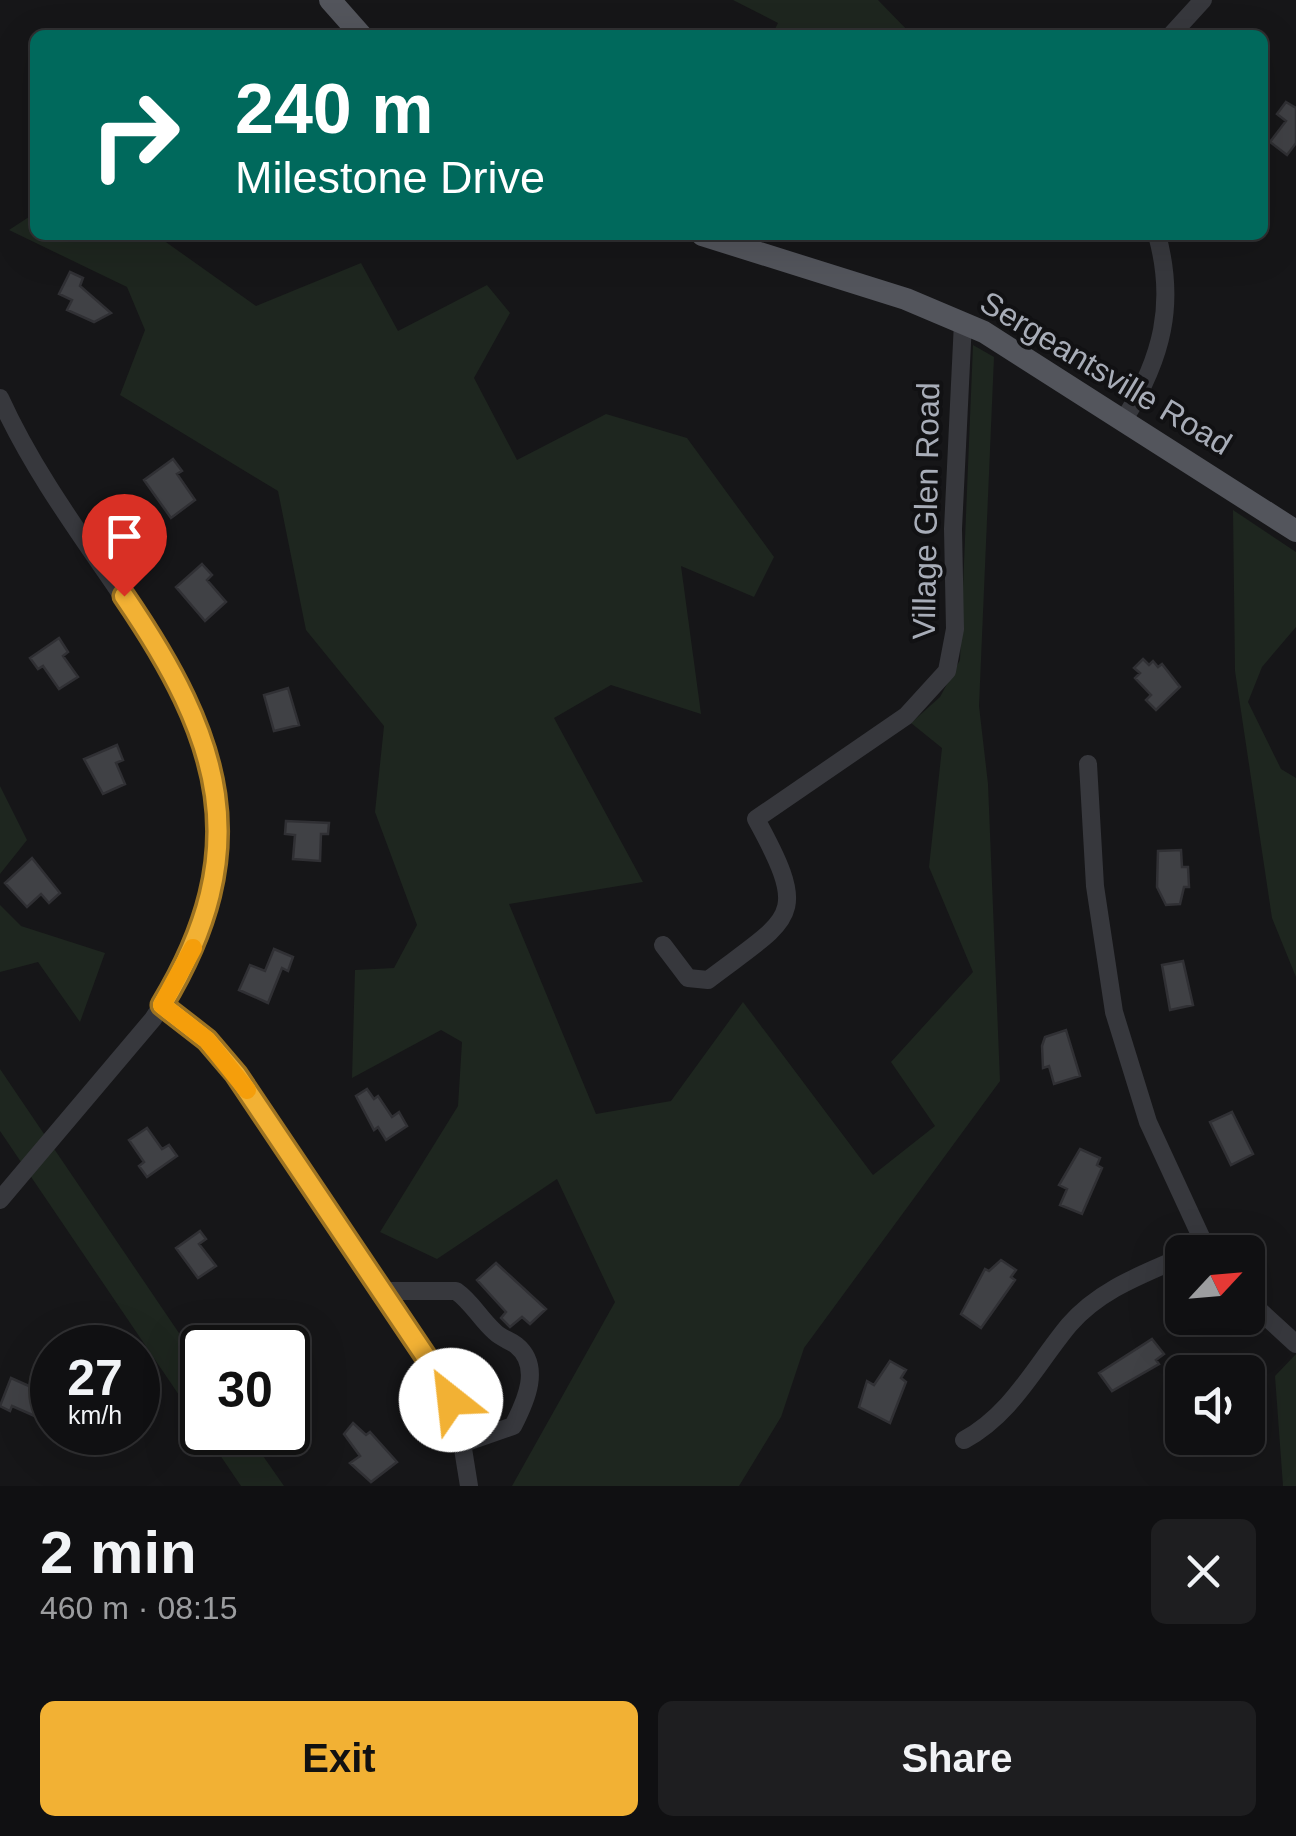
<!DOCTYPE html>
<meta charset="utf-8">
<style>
:root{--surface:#101012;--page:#1e1e20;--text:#f1f3f6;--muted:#9c9d9f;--line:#303032;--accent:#f2b134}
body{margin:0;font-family:Arial,sans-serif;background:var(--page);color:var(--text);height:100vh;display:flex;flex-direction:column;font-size:38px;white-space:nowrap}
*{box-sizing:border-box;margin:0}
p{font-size:32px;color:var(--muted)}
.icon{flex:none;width:55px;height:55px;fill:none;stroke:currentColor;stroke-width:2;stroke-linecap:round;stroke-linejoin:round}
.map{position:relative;height:1486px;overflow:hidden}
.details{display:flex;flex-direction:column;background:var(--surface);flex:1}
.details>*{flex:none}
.banner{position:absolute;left:30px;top:30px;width:1238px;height:210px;border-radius:15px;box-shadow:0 10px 40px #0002,0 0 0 2px var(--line);background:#00695c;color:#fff;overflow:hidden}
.needle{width:65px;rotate:64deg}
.controls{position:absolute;left:1165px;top:1235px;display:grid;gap:20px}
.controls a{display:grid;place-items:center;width:100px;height:100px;border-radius:15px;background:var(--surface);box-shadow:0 10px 40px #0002,0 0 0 2px var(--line);font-size:50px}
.speed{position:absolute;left:30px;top:1325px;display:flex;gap:20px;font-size:50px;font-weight:700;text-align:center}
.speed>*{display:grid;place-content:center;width:130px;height:130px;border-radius:50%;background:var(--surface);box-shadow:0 10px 40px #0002,0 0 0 2px var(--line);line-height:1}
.speed small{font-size:25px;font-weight:400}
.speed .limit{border:5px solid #111;border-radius:15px;background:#fff;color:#111}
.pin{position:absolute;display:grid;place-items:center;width:85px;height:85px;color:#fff;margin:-102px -42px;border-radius:50% 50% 50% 0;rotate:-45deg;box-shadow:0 0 10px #0007}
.pin .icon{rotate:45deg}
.me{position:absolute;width:110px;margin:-55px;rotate:331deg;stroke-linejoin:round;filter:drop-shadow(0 0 8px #0008)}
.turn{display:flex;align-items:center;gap:35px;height:210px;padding:0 40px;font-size:45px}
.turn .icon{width:130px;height:130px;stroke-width:2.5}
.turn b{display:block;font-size:70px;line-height:85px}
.round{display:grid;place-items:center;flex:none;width:105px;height:105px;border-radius:15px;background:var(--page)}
.head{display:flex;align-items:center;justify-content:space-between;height:170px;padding:0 40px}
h1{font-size:60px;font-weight:700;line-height:75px}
.primary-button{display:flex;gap:20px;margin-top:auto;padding:20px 40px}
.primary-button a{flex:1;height:115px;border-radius:15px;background:var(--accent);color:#111;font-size:40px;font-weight:700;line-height:115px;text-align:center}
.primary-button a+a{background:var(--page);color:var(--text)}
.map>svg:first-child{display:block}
.green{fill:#1e261f}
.building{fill:#404145;stroke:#303034;stroke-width:2.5}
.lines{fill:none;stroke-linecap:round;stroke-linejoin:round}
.minor{stroke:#37383d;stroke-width:18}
.major{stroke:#53555c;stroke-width:22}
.route-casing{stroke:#9d7322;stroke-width:25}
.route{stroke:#f2b134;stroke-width:18}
.slow{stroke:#f59e0b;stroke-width:18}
.labels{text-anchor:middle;stroke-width:8;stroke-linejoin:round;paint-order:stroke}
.street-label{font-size:32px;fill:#a8adb8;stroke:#111113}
</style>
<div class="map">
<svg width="1296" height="1486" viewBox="0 0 1296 1486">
<rect width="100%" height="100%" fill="#161618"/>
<path class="green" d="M733,0H878L912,35H772L778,23Z
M35,213V235H156L256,306L361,263L398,331L487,285L510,313L474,378L517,460L606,414L687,438L774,557L754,597L681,566L701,714L611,685L554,718L643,882L509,904L596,1114L671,1101L743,1002L873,1175L935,1126L891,1062L973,972L929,867L942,748L911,723L940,697L960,660L973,345L994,357L979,706L988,784L1000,1081L804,1348L781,1417L739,1486H512L615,1302L557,1179L437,1259L380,1232L458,1106L462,1042L441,1030L352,1078L355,970L394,968L417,925L375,812L384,726L306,630L278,491L120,395L145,330L127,287L9,230Z
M1233,510L1296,552V627L1262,667L1248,702L1281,769L1296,778V977L1272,918L1235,671Z
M0,786L27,840L0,874Z
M0,905L21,926L105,953L80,1022L38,962L0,972Z
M0,1069L202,1367V1429L0,1131Z
M1296,1354V1486H1283L1275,1376Z
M205,1433H247L284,1486H241Z"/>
<path class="building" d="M1286,102L1296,108V143L1287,155L1270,142L1286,121L1277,114Z
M70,272L83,278L80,286L111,313L94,322L67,310L72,300L59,294Z
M173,459L182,471L177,474L195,500L171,518L144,480Z
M202,564L212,575L207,580L226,602L205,621L176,587Z
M59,638L68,652L63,656L78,677L59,689L43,666L38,669L30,658Z
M1143,659L1149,665L1153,661L1158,667L1162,664L1180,687L1156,710L1146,700L1151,695L1135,678L1140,673L1134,668Z
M288,688L299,725L274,731L264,695Z
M117,745L123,760L116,763L125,784L103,794L84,759Z
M286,821L329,823L328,834H321L320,861L293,859L295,835L285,834Z
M1181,850L1182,867H1188L1189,887H1184L1180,904L1166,905L1157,887L1158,851Z
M32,858L60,893L49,903L41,894L27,907L5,883Z
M274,949L293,957L288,971L282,968L268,1003L239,990L250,965L265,971Z
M1183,961L1193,1005L1170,1010L1162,965Z
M1066,1030L1080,1076L1054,1084L1049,1066L1043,1068L1042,1046L1045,1037Z
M367,1089L374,1099L378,1096L392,1117L399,1112L407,1126L386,1140L378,1127L374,1130L356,1096Z
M1232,1112L1253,1154L1231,1165L1210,1122Z
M147,1128L162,1149L169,1145L177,1156L147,1177L139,1166L144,1162L129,1140Z
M1080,1149L1100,1158L1097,1165L1102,1168L1082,1214L1060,1205L1067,1189L1059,1185Z
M200,1231L206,1239L199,1244L216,1266L198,1278L176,1248Z
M1001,1260L1016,1270L1011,1277L1015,1280L981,1328L961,1314L985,1269L989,1271Z
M496,1263L546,1309L530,1324L522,1317L510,1327L501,1318L506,1312L477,1280Z
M1152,1339L1164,1354L1156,1360L1159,1364L1112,1391L1099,1373Z
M890,1361L906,1370L901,1378L906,1382L890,1423L859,1407L867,1381L874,1385Z
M11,1378L47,1394L37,1417L12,1406L10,1411L0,1406Z
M353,1423L366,1435L370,1432L397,1462L371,1482L350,1463L360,1456L344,1434Z"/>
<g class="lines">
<path class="minor" d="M1171,35L1203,0
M0,398C101,620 331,753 153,1019L0,1200
M1125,418C1162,358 1176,304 1157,235
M1088,764L1095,886L1114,1012L1148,1122L1208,1252
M663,945L688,978L708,980C792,916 811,919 756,819L906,716L947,671L955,629L953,529L963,322
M162,1005L207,1041L236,1074L440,1380L459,1424L469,1486
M383,1291H456C472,1302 480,1319 495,1332C501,1338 509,1340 516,1345C542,1366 526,1401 513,1426L464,1443
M1248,1300L1296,1344
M964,1440C1012,1414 1035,1366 1069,1325C1099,1290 1141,1275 1182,1257"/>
<path class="major" d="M330,0L361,35
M702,235L906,299L984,332L1296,531"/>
</g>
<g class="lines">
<g class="route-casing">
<path id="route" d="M124,596C221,738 257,848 162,1005L207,1040L236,1074L428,1360L451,1400"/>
</g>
<use href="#route" class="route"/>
<path class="slow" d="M193,948L162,1005L207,1040L247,1090"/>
</g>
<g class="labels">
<g class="street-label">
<text transform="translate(1106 373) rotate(31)" y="11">Sergeantsville Road</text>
<text transform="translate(926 511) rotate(-89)" y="11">Village Glen Road</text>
</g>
</g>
</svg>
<div class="controls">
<a><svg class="needle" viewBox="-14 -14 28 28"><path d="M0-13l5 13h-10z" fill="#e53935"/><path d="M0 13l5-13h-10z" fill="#9c9d9f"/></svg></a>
<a><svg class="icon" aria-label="sound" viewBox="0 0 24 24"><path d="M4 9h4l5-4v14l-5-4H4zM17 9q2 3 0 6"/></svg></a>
</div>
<div class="speed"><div>27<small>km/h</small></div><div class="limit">30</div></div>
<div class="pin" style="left:124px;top:596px;background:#d93025"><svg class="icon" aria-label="arrive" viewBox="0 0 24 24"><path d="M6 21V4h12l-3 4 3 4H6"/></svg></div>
<svg class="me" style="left:451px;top:1400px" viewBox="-20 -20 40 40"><circle r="19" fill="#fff"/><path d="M0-13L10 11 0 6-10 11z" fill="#f2b134"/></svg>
<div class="banner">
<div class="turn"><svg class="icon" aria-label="right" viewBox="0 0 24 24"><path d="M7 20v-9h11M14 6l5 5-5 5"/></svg><div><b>240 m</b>Milestone Drive</div></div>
</div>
</div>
<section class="details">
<div class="head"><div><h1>2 min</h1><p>460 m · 08:15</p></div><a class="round"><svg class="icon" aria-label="close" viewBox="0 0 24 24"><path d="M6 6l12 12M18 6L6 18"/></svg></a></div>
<div class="primary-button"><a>Exit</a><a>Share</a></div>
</section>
